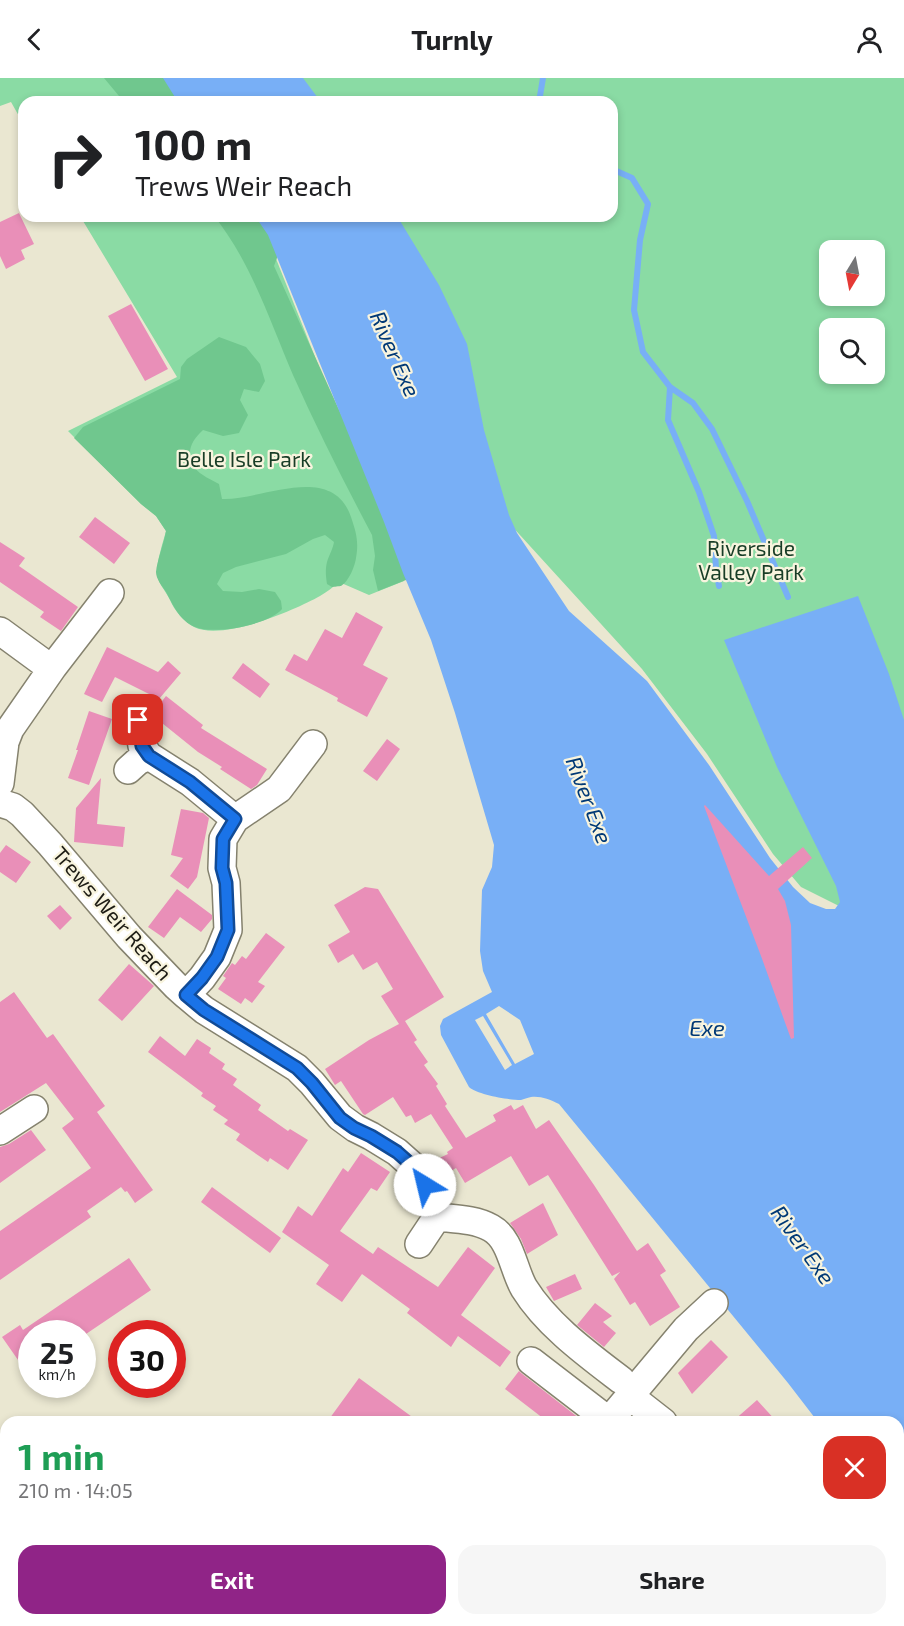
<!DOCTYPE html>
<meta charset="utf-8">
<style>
:root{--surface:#fff;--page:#f6f6f6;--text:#202124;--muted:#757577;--accent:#902487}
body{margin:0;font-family:"Exo 2",sans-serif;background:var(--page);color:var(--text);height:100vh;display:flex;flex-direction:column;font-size:22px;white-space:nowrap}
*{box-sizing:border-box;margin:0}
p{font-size:20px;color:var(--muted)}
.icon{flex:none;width:33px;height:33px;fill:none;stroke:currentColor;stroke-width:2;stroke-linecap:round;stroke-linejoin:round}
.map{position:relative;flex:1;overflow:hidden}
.sheet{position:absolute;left:0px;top:1338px;width:904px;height:210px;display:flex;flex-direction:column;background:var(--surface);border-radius:18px 18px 0 0;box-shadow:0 3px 9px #0003}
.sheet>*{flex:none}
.guide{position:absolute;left:18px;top:18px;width:600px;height:126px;border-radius:18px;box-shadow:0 3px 9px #0003;background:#fff;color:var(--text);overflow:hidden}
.needle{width:39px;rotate:190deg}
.buttons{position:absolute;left:819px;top:162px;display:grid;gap:12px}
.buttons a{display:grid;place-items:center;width:66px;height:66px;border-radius:12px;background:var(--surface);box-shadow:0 3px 9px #0003;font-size:30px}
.speed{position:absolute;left:18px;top:1242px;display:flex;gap:12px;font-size:30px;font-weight:700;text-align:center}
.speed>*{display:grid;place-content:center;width:78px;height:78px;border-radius:50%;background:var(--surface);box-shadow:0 3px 9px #0003;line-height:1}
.speed small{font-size:15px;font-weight:400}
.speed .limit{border:9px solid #d22;background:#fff;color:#111}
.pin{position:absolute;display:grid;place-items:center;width:51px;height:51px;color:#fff;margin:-26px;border-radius:12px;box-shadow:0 3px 9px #0006}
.me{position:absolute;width:66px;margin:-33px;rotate:324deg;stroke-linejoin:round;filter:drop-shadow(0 0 4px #0008)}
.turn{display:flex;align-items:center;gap:21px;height:126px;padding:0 18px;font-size:27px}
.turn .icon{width:78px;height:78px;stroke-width:2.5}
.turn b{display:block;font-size:42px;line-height:51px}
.round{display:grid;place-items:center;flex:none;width:63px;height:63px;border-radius:18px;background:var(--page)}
.summary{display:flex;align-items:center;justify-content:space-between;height:102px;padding:0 18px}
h1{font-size:36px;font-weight:700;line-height:45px;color:#1e9e55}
.button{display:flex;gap:12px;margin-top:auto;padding:12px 18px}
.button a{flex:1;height:69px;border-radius:18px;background:var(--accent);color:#fff;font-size:24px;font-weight:700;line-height:69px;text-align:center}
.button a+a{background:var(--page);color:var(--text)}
header{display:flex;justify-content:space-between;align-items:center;height:78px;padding:0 18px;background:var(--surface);font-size:27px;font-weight:700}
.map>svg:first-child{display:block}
.green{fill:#8adba4;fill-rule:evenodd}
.forest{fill:#70c78e}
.water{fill:#78aff6;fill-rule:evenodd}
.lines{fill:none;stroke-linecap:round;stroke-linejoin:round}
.stream{stroke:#78aff6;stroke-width:6}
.building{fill:#e98fb8}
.minor-casing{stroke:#85826e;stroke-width:30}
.major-casing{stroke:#85826e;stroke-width:36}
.minor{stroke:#fff;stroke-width:27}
.major{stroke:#fff;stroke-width:33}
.route-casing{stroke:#114b97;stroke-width:15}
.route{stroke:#1a73e8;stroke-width:10}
.labels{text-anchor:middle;stroke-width:4.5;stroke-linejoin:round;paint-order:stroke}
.park-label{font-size:21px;fill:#183d26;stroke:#f8f4de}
.street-label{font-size:21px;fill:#1d1c14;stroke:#f8f4de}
.water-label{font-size:22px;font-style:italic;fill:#003976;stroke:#f8f4de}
</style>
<header><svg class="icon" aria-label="back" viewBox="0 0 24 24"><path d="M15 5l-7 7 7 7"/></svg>Turnly<svg class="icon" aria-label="person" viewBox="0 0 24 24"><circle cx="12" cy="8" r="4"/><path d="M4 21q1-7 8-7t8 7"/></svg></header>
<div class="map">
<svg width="904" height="1548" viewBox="0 0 904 1548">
<rect width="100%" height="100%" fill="#eae7d1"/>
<path class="green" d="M0,0H150L164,24H24V47L11,24L0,28Z
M285,0H904V987L841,829L801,809L773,776L707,676L642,591L509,445L391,138H612V24H305ZM830,172H874V218H830ZM830,250H874V296H830Z
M80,138H251L267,158L404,503L369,517L339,504C333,509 327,514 320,518C293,533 223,563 194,549C184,544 174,532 170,522C166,513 156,503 157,493C157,483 163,464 166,453L156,438L141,426L68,353L177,299Z
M904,1520V1548H845L867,1542H898L899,1523Z"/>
<path class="forest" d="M104,0H169L180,24H124Z
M214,138H275L287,153L274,188L369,398L434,491L378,513L373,492L375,478L372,457C344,404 317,351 293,297C270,243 251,184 214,138Z
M219,259L246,269L260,286L265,303L259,314L244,311L240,322L248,337L239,355L223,358L203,352C191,363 185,375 195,390C200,397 212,402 219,406L222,421C260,423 332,383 351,439C356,454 359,463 356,480C355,488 349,503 341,508C340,508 333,509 332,509L327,506C326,499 325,492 327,484C329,477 333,471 334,464L325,457L313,461L286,476L236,489L223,495L217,506L223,513L242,514L259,511L275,514L281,523L282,531C269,547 214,557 195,549C180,543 173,527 166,514C162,508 156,501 156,494C157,483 164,465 166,453L156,438L141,426L74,360L83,349L180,301L181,289L187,281Z"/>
<path class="water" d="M163,0H303L321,24H178Z
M255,138H397L439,207L467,266L484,352L509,437L517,455L569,533L647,603L709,687L770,780L793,809L810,825L826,831H835L840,824L836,808L777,689L724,562L858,518L889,596L904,642V1455L899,1448L898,1344H818L788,1305L559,1026C549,1021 541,1018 531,1019C527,1020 524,1021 521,1022C509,1022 478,1017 469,1009L441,957L440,948L443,941L492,914L483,893L480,873L482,812L492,789L494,767L455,635L431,562L403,495L384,444L268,157ZM499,928L520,942L534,976L515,986L486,936ZM483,938L512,987L505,992L475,942Z"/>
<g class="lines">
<path class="stream" d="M539,24L543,0
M612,91L632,100L648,126L640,162L634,232L643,274L670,309L693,325L712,351L747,423L788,519
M670,309L668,342L699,414L714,458L716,491L719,508"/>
</g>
<path class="building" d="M19,135L34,166L21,172L25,181L6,191L0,178V144Z
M131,226L168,291L145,303L108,238Z
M95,439L130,465L114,486L79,459Z
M0,464L25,480L19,488L78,529L61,553L40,539L44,534L0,504Z
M356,534L383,549L363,587L388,600L367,639L337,623L338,620L285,592L294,576L307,583L325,551L342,560Z
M107,569L158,594L168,583L181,595L159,621L115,599L102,624L84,616Z
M243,585L270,606L260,620L232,600Z
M166,618L203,647L201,650L267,691L257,707L251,711L220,691L222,689L198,674L152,637V636Z
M89,633L112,641L89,707L68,700L78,672H76Z
M387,661L400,671L377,703L363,693Z
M101,700L97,746L125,749L123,769L74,764L76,730Z
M705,727L769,798L803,769L812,780L778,811L785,823L791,847L794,960L791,961L761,878L704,728Z
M181,731L203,735L209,740L197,799L188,811L170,798L183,780L171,777Z
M6,767L31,784L16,805L0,794V775Z
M365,809L378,811L444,919L405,943L417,962L414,964L428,984L424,987L438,1006L436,1008L447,1026L445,1028L466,1060L496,1043L493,1037L511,1027L514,1032L523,1027L536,1051L549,1042L594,1107L637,1173L648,1165L666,1193L660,1197L680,1229L650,1248L635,1224L630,1227L614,1201L620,1194L612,1198L548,1097L529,1108L511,1078L465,1105L456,1090L441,1099L433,1083L448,1076L447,1074L453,1070L431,1036L415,1045L411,1037L406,1039L393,1019L365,1037L363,1036L341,1003L335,1007L325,991L369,962L399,946L381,918L393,911L377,884L363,892L353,876L338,885L328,867L350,854L334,827Z
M177,811L212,837V841L201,854L180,839L164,860L148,849Z
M60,827L72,840L60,852L47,838Z
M266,855L285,869L258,904L265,908L252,925L245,920L241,926L218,911L226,900L223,898L232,885L235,887L242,878L246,881Z
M129,886L154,908L122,943L98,922Z
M14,914L47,960L53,956L105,1028L97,1034L153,1112L135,1125L127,1113L125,1114L121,1109L87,1133L91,1139L0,1202V1153L91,1090L62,1050L74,1041L46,1005L0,1034V924Z
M160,958L185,978L197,961L211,970L209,975L225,986L222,991L237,1001L233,1007L261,1027L258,1032L288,1053L290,1051L308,1062L288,1092L270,1080L268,1084L236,1062L240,1056L224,1046L228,1042L213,1032L216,1028L201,1018L203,1015L148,974Z
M31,1052L46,1072L0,1105V1069L9,1066Z
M361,1075L390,1094L377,1113L371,1110L340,1153L373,1176L378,1169L438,1209L468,1169L495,1190L461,1237L511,1274L500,1289L458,1258L451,1269L407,1235L410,1231L362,1196L342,1224L316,1206L329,1187L282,1154L298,1128L312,1138L343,1090L348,1094Z
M212,1109L281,1160L270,1175L201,1124Z
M543,1125L558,1157L527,1176L521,1161L510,1145Z
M129,1180L151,1212L86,1256H32V1302L2,1259L20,1247L23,1252Z
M575,1196L582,1211L554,1223L546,1209Z
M595,1225L612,1238L603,1244L616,1255L604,1269L577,1247Z
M711,1262L728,1279L692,1316L678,1295Z
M519,1293L521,1295L584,1344H548L505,1311Z
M359,1300L419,1344H327Z
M757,1322L777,1344H732Z"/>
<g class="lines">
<g class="minor-casing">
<path id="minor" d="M0,553L41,583L53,589
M138,642L142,668L149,678
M128,692L138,683L149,678L190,704L235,741
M0,705L5,664L10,651L53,589L110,515
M0,725L13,729L22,736L50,766L129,859L176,908L186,917L202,900L217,879L228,852L226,805L222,790L223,761L235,741L279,711L313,666
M186,917L204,932L297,990L312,1005L340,1039L355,1050L371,1058L397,1074L415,1090L425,1107L437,1139L419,1166
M0,1053L34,1031
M437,1139C455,1141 475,1141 491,1150C511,1161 513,1191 524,1210C547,1247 587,1276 621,1302
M531,1283L609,1343
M631,1319L663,1344
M608,1344L686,1251L714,1225
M898,1510L904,1506
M442,1548L446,1542
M607,1548L611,1542
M808,1548L822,1542"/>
</g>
<g class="major-casing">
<path id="major" d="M0,1518L6,1526
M19,1542L24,1548"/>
</g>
<use href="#minor" class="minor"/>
<use href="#major" class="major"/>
</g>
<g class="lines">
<g class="route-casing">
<path id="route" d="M138,642L142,668L149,678L190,704L235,741L223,761L222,790L226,805L228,852L217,879L202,900L186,917L204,932L297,990L312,1005L340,1040L354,1050L371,1058L397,1074L415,1090L425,1107"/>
</g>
<use href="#route" class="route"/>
</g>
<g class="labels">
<g class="park-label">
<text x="244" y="389">Belle Isle Park</text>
<text x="751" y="478">Riverside<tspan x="751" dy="24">Valley Park</tspan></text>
</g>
<g class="street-label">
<text transform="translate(112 836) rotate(49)" y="7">Trews Weir Reach</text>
</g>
<g class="water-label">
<text transform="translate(395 276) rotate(66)" y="8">River Exe</text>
<text transform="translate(589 722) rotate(69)" y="8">River Exe</text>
<text x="707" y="958">Exe</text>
<text transform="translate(803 1167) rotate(54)" y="8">River Exe</text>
</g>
</g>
</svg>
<div class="buttons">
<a><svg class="needle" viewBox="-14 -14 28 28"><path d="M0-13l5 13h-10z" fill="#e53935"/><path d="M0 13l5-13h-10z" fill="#757577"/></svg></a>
<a><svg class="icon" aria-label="search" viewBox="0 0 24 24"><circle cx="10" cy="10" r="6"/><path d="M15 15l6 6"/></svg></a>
</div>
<div class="speed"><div>25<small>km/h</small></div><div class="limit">30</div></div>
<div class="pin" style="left:138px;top:642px;background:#d93025"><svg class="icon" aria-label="arrive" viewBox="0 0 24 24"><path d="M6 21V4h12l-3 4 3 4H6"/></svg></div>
<svg class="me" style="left:425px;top:1107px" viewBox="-20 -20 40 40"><circle r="19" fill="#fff"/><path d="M0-13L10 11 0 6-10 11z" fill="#1a73e8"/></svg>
<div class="guide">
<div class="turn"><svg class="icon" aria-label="right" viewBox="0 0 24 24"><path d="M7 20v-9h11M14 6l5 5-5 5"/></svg><div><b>100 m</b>Trews Weir Reach</div></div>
</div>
<section class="sheet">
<div class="summary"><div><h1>1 min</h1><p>210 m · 14:05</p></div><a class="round" style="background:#d93025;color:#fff"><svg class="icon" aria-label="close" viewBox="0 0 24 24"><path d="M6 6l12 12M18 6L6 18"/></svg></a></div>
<div class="button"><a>Exit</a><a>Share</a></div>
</section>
</div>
